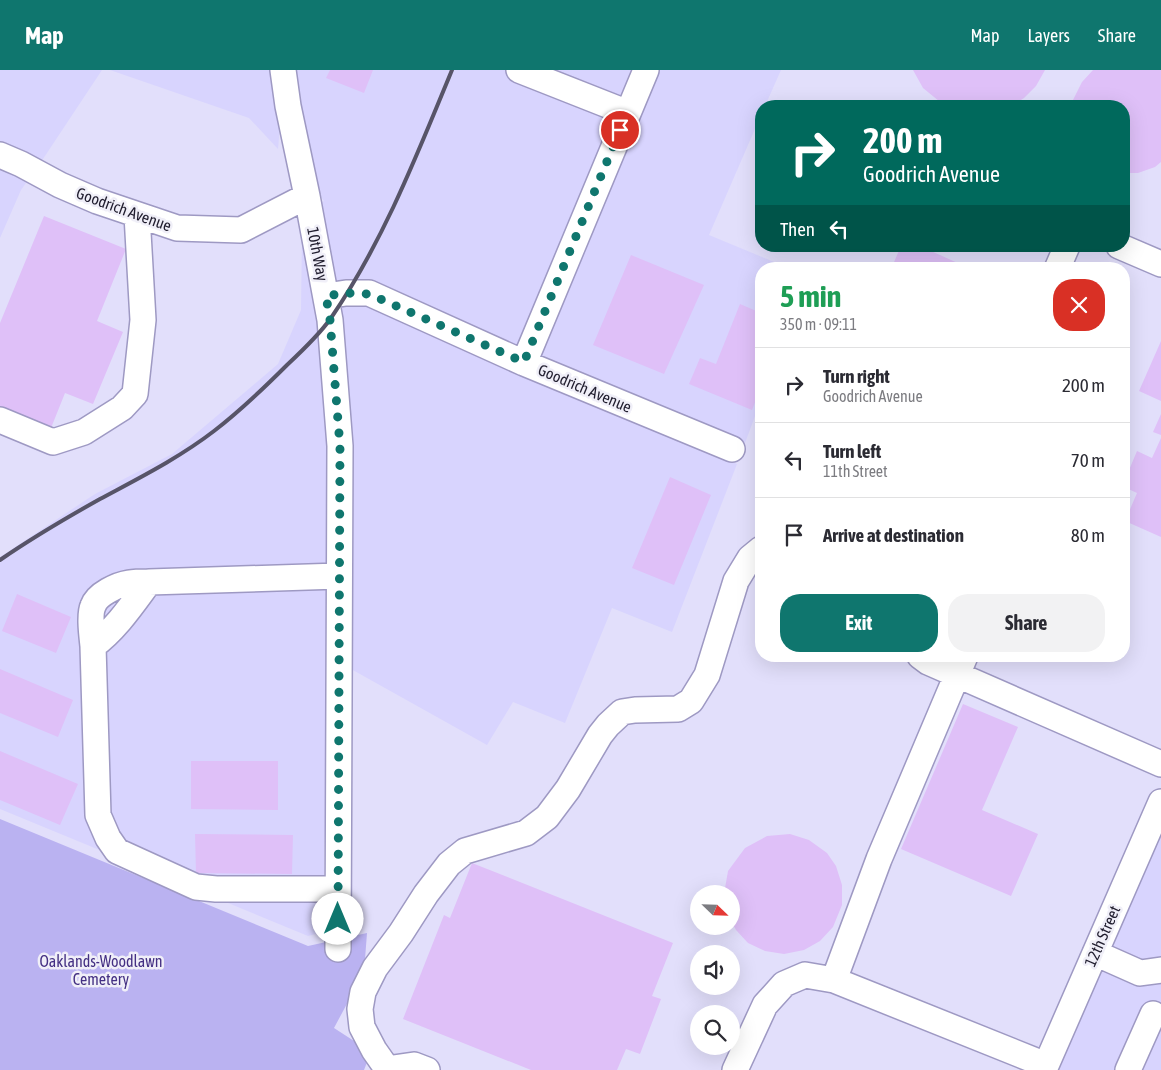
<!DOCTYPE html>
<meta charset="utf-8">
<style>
:root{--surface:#fff;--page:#f2f2f3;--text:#2b2b33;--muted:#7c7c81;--line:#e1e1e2;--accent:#0f766e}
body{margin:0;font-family:"Asap Condensed",sans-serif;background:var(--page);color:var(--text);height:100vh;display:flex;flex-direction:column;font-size:19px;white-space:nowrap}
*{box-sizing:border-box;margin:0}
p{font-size:16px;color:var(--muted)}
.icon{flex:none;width:28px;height:28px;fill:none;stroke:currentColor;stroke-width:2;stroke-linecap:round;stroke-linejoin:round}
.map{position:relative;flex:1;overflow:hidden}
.panel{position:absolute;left:755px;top:192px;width:375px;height:400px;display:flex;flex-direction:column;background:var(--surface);border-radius:20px;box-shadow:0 5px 20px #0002}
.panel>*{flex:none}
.hud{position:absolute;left:755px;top:30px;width:375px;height:152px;border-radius:20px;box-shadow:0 5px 20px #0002;background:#00695c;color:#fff;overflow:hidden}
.needle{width:32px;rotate:113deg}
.fabs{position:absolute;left:690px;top:815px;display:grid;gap:10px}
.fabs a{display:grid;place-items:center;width:50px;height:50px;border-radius:50%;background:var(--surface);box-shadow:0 5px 20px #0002;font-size:25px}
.pin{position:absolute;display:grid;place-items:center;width:42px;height:42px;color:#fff;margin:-21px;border:2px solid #fff;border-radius:50%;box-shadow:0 1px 5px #0007}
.me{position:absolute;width:55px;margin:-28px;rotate:0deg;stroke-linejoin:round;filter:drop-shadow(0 0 4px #0008)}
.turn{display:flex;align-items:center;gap:18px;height:105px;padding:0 25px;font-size:22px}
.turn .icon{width:65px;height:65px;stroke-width:2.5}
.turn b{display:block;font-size:35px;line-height:42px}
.then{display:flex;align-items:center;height:48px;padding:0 25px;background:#0003;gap:10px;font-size:19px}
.round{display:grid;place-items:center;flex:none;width:52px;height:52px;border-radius:20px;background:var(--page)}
.headline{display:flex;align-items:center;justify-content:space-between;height:85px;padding:0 25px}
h1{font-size:30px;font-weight:700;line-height:38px;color:#1e9e55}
.cta{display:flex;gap:10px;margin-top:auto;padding:10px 25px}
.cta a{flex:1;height:58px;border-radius:20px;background:var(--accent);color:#fff;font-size:20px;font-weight:700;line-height:58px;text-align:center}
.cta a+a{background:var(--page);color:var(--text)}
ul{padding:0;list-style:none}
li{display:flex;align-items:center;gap:15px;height:75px;padding:0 25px;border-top:1px solid var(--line)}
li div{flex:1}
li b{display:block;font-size:19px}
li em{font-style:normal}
header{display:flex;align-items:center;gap:30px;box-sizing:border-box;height:70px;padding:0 25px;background:var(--accent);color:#fff}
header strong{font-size:24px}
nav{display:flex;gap:28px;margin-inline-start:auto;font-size:18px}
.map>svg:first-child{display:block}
.built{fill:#d8d4fe}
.green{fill:#bab2f1}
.building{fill:#dfc0f8}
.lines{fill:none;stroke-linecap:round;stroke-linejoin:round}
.minor-casing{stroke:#9e99c3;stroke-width:28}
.minor{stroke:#fff;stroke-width:25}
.rail{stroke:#575468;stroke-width:4}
.route{stroke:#0f766e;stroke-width:9;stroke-dasharray:0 16.2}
.labels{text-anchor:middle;stroke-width:5;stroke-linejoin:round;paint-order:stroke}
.street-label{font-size:16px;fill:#201d2e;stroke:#f0eff8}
.park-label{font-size:16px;fill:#443083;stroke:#f0eff8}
</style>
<header>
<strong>Map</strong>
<nav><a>Map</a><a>Layers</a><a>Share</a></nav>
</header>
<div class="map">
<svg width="1161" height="1000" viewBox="0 0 1161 1000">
<rect width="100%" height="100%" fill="#e2dffb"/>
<path class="built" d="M0,0H102L41,92L0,74Z
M110,0H271L280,56L278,79L249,48Z
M295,0H632L517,277L336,213L320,133L324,131L318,123L300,34Z
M659,0H781L765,36H761V45L709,165L791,199H761V330L745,373L539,287Z
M0,97L28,110L21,120L0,168Z
M302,165L318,250L327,376L326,743L324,779V862L308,866L0,739V487L95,424L172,384L278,294L301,240Z
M367,235L508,298L737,394L672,562L612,538L565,653L513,632L487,675L351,599L340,236Z
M1161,763V1000H1057Z"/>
<path class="green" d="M0,749L308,876L367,863L364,902L334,958L371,982L364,1000H0Z"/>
<path class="building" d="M330,0H373L364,23L326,8Z
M913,0H1045L1036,16L1024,28L1012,36H945L923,18Z
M1093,0H1161V92L1155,97L1138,103H1124V36H1072L1073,30L1082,12Z
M44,146L126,179L97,251L123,262L93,334L65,323L51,358L0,338V253Z
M901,176H920L971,199H891Z
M631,185L704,215L664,304L593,275Z
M740,234L761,243V317L752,340L689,314L700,288L716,294Z
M1161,271V331L1139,321Z
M1161,344V365L1153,362Z
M1161,368V467L1125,451L1137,423L1124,417V412L1137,381L1152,388Z
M670,407L711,425L674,515L632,498Z
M17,524L71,547L56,583L2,561Z
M0,599L73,630L58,667L0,643Z
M963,634L1018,657L982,740L1038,764L1011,826L901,779Z
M0,681L78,714L60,755L0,730Z
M191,691H278V740L191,739Z
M195,764L293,765L292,804L196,803Z
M790,764L809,770L827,783L836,796L842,815V835L833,857L820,871L804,880L784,884L765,881L748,873L736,860L731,851V824H724L728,801L745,778L767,766Z
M472,793L673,873L652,926L661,929L640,984L626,979L617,1000H531L403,949L444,845L450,848Z"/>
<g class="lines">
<g class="minor-casing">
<path id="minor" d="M283,0L288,36L307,126L330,250L340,376L338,879
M519,0L628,43
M0,85L21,94L60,115L97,131L177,158L241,160L307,126
M1119,176L1161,194
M1057,199L1067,176
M326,226L346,223H369L524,293L732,379
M524,293L646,0
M0,350L53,372L84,362L122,338L135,324L143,250L137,145
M149,512L339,506
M93,576C116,559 132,535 149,512C142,512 135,512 129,513C117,515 97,524 93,536C89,545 92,566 93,576L98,745L108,768L117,781L196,817L216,819H338
M920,586L928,592L1161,694
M1095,883L1140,903L1161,900
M834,910L879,789L965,586
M388,1000L374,980L362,957L360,939L363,922L375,898L401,863L426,824L449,794L465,781L526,763L547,747L568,719L600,665L608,655L622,642L635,640L678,639L691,631L707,605L736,511L750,488L761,479
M390,1000L393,998L414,995L427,1000
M735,1000L765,935L784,914L805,905L834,910L1046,995
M1044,1000L1161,732
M1128,1000L1153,944"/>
</g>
<use href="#minor" class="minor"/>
<path class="rail" d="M0,490C32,468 66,448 100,429C139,408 179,388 214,361C240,341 264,318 287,295C302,281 319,265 331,248C383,172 417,85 452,0"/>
</g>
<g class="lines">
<path class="route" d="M338,849L340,376L330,250L326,226L346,223L369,224L524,292L620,60"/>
</g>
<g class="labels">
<g class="street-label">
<text transform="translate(124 139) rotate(20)" y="6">Goodrich Avenue</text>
<text transform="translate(318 184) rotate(79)" y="6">10th Way</text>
<text transform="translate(585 318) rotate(23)" y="6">Goodrich Avenue</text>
<text transform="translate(1102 866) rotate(-66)" y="6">12th Street</text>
</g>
<g class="park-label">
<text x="101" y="897">Oaklands-Woodlawn<tspan x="101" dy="18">Cemetery</tspan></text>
</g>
</g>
</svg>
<div class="fabs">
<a><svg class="needle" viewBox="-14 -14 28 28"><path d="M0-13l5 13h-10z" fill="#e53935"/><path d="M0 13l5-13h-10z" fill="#7c7c81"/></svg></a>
<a><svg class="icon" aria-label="sound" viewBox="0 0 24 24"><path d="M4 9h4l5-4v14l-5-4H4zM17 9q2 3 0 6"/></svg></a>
<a><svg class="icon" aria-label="search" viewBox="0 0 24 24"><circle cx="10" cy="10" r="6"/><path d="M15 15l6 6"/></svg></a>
</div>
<div class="pin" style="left:620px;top:60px;background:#d93025"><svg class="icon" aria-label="arrive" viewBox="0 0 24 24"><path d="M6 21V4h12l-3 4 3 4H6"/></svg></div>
<svg class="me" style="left:338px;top:849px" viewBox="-20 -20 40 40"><circle r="19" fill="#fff"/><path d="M0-13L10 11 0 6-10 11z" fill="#0f766e"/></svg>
<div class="hud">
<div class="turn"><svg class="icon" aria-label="right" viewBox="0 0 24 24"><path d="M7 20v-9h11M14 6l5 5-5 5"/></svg><div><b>200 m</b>Goodrich Avenue</div></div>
<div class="then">Then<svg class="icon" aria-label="left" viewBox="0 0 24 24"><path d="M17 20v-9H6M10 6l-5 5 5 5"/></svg></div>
</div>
<section class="panel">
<div class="headline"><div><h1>5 min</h1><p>350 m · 09:11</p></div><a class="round" style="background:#d93025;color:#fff"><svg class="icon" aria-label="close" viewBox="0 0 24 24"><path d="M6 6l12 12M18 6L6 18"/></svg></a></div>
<ul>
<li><svg class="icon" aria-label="right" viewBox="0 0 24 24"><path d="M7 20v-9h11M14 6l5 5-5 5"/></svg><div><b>Turn right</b><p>Goodrich Avenue</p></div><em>200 m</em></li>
<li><svg class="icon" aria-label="left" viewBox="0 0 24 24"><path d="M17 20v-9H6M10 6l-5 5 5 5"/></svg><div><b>Turn left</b><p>11th Street</p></div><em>70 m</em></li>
<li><svg class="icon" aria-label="arrive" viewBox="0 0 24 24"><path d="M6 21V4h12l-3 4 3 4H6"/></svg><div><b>Arrive at destination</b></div><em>80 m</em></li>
</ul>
<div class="cta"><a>Exit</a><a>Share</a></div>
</section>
</div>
